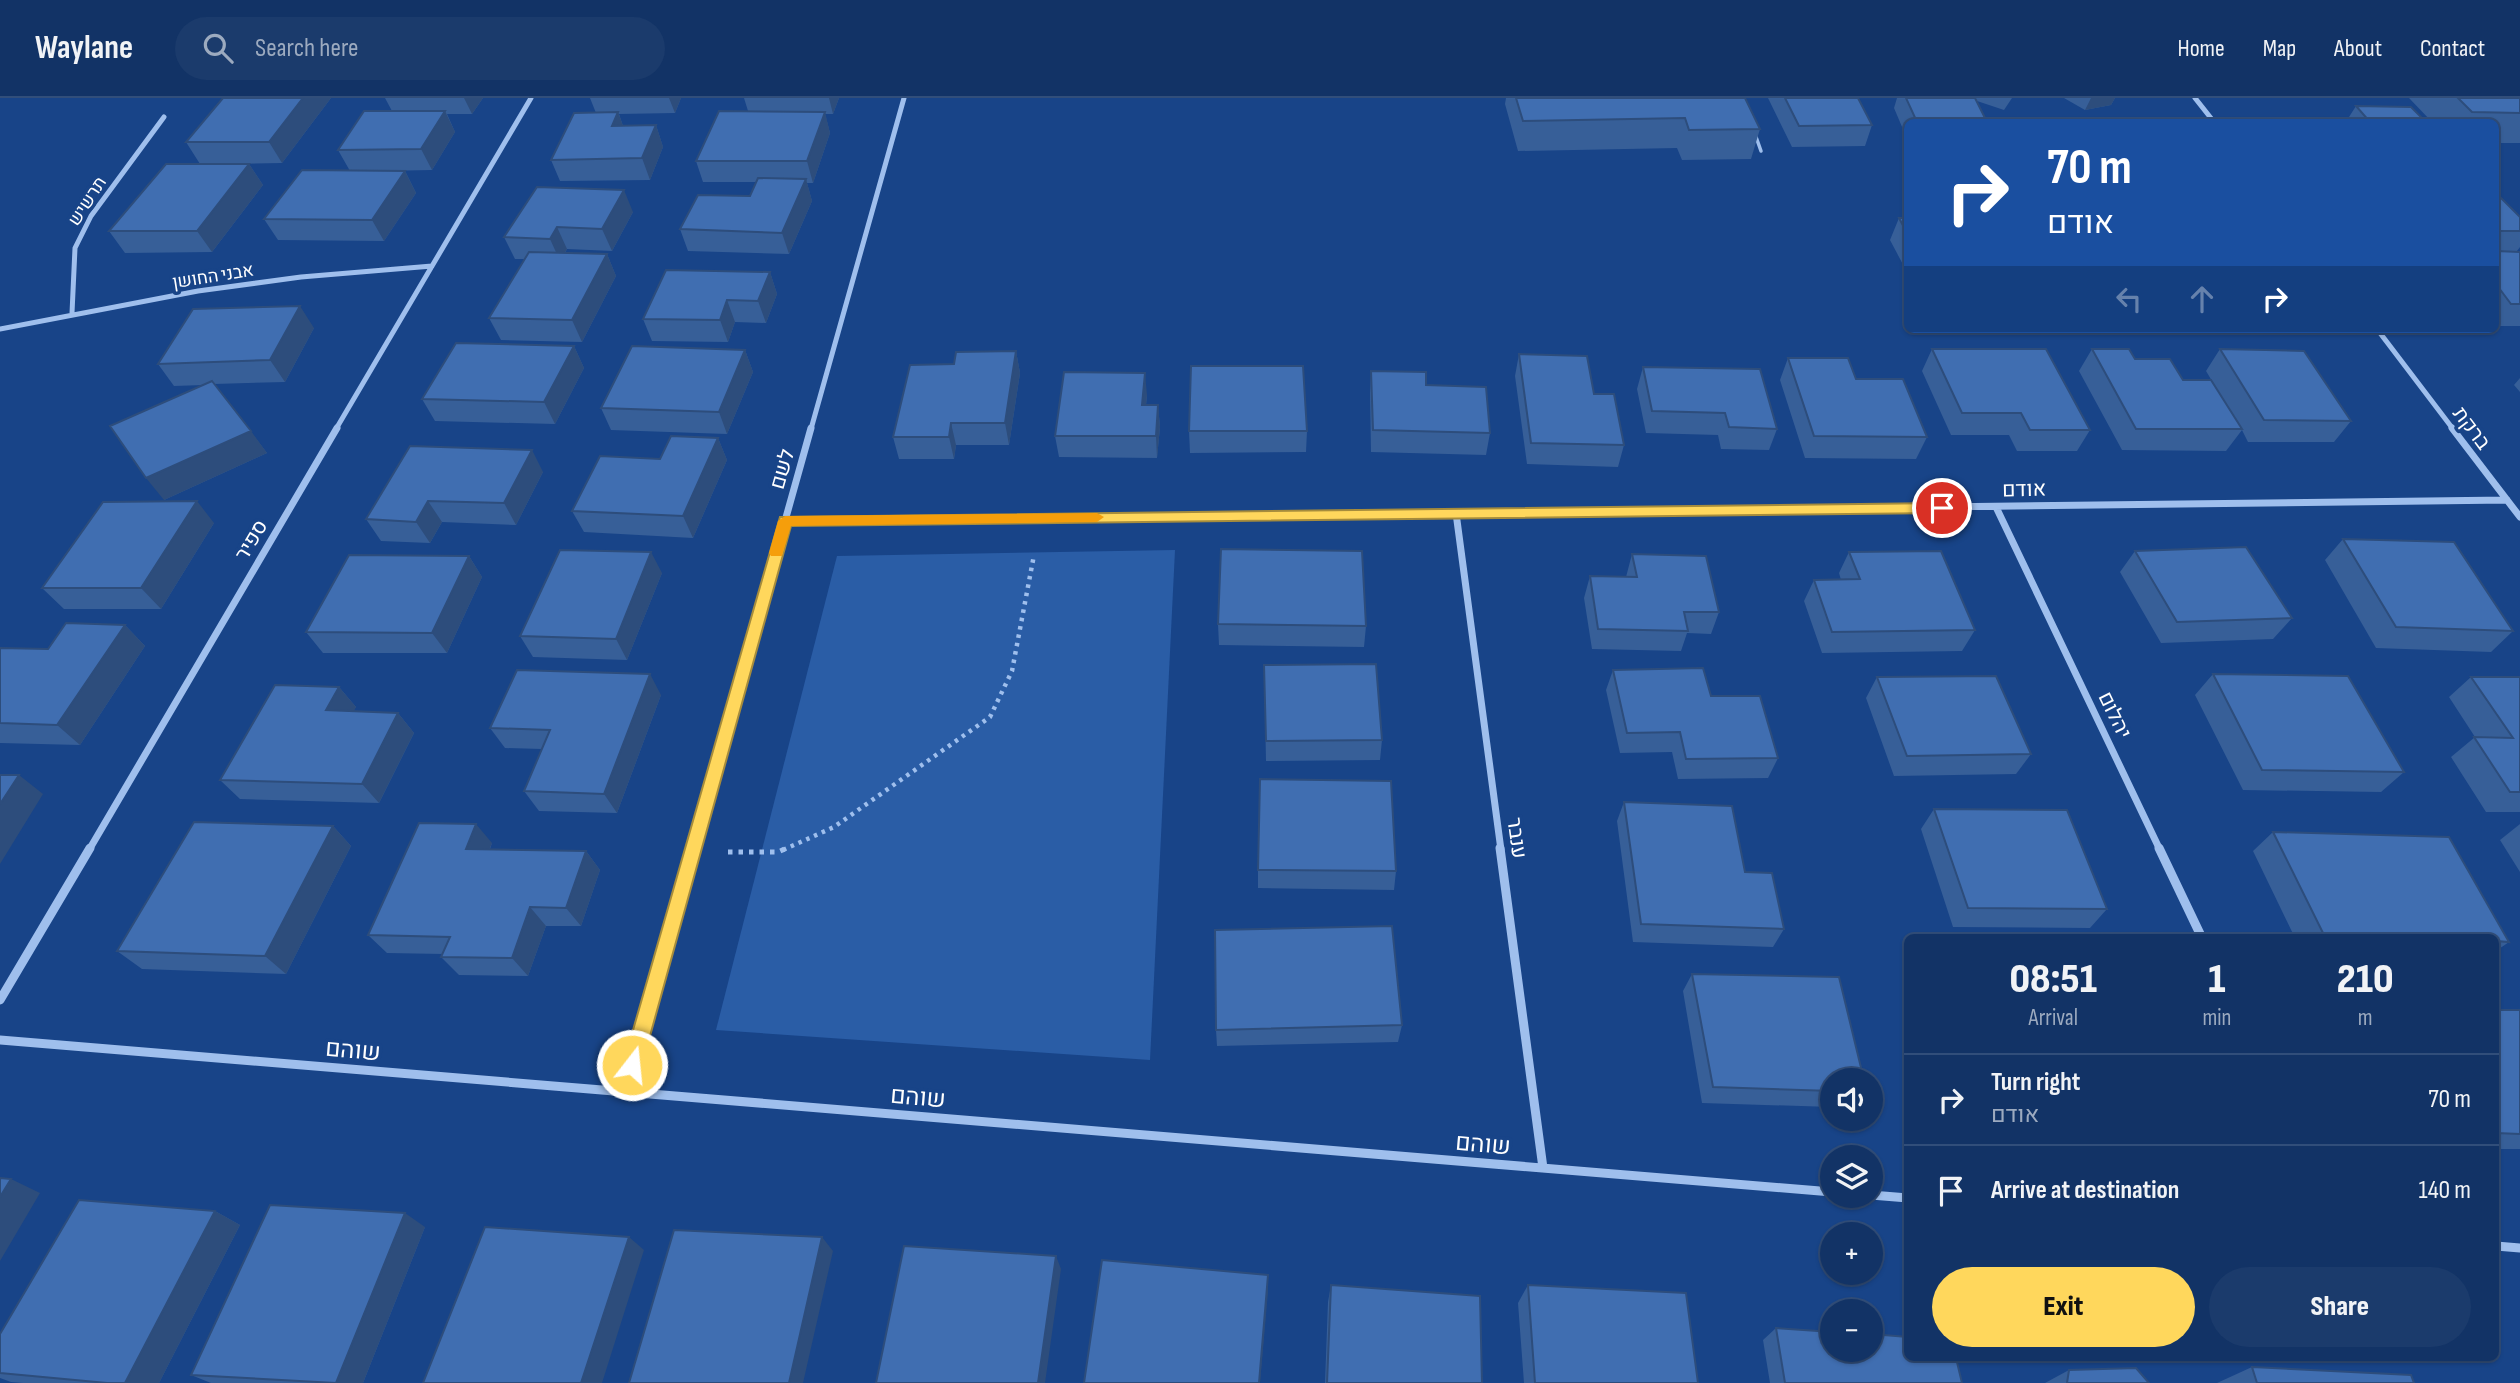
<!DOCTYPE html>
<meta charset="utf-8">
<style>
:root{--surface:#123366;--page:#1b3b6c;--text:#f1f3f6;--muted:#9caabf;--line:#314e7a;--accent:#ffd75c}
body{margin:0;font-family:"Sofia Sans Condensed",Heebo,sans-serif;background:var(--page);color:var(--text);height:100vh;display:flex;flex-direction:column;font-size:26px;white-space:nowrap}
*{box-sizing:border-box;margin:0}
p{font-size:23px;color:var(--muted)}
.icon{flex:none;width:38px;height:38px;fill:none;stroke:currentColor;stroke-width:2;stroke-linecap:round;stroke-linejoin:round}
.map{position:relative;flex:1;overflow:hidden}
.side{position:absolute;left:1904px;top:836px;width:595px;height:427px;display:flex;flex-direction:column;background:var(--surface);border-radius:10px;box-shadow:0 2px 5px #0004,0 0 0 2px var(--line)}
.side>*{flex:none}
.top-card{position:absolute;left:1904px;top:21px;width:595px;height:214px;border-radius:10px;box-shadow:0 2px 5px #0004,0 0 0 2px var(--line);background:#1a4fa0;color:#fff;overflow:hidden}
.buttons{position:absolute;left:1820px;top:970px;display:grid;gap:14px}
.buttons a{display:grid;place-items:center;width:63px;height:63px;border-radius:50%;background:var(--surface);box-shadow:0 2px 5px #0004,0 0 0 2px var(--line);font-size:35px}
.pin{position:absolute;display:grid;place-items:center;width:60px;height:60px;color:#fff;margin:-30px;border:4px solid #fff;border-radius:50%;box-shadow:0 2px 7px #0007}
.me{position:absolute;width:77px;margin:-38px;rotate:16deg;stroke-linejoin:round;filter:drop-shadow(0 0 5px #0008)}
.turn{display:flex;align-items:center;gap:24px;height:147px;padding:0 28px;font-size:32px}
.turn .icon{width:91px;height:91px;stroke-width:2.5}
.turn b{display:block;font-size:49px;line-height:60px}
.lanes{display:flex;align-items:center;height:66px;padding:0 28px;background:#0003;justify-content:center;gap:35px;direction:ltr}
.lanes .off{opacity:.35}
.eta{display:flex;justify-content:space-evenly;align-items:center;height:119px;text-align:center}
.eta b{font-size:42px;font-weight:800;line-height:49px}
.button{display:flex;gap:14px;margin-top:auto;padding:14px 28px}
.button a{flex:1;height:80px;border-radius:42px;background:var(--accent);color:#111;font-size:28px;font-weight:800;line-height:80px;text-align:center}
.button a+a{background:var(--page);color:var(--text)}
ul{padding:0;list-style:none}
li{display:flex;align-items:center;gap:21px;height:91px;padding:0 28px;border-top:2px solid var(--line)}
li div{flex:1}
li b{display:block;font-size:26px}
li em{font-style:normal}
header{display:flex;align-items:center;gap:42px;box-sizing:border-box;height:98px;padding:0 35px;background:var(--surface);border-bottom:2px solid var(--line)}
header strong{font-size:33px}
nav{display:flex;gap:38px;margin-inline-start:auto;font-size:24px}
.search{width:490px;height:63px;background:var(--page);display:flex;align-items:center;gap:18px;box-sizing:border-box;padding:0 24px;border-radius:38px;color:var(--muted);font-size:26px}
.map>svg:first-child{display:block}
.green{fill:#2a5da6}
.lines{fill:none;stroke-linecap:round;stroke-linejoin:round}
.path-far1{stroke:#9fbfed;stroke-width:4.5;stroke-dasharray:3.5 5;stroke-linecap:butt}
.path{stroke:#9fbfed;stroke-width:5;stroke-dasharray:4.5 6;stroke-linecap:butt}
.lane{stroke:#9fbfed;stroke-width:3.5}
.street-far2{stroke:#9fbfed;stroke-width:5}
.street-far1{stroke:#9fbfed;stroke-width:7}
.street{stroke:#9fbfed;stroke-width:9}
.wall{fill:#375f98}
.shaded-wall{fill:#2d4d7c}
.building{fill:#406eb1;stroke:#2d4d7c;stroke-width:2}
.route{fill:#ffd75c;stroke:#a68c3c;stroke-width:2}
.slow{fill:#f59e0b}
.labels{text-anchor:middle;stroke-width:7;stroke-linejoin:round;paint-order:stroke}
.far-street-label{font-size:18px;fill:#fff;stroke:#184488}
.street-label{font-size:21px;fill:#fff;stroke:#184488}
.near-street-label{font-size:24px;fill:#fff;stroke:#184488}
</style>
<header>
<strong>Waylane</strong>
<div class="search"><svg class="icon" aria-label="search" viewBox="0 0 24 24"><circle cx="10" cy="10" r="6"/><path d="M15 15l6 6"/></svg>Search here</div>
<nav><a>Home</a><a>Map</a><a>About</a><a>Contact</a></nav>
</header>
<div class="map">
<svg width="2520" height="1285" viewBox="0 0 2520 1285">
<rect width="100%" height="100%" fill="#184488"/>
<path class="green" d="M1175,452L1150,962L716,932L837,458Z"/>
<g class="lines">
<path class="path-far1" d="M783,752L834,729L990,619L1012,573L1034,457"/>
<path class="path" d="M728,754H778L787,750"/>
<path class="lane" d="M1755,36L1761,53"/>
<path class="street-far2" d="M2195,0L2214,24
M72,215L75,150L91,118L164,19
M0,231L198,193L301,179L432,168
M2377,231L2453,331
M336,331L531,0
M811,331L904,0"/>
<path class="street-far1" d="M2452,330L2520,419
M1996,409L2160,752
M1456,415L1501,752
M785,423L2507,402
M89,752L337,330
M693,752L811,330"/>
<path class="street" d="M1500,750L1543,1070
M2159,750L2202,840
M0,902L90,750
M0,942L1832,1094
M625,994L694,750
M1871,1097L1908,1100
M2496,1148L2520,1150"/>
</g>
<path class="wall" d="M331,0L282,65L232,66H249L263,87L212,154L125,155L109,133L200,66L186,44Z
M385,0H483L472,16H447L455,34L432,72L381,73H405L416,95L384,143L278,142L264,121L350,73L338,52L392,13Z
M590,0H681L675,15L619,16L623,28L656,27L663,49L650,82L560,83L551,62L596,15Z
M744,0H839L833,16H825L830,35L813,85H807L812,103L789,156L688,153L680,131L750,98L756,84H703L696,63L748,13Z
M1506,0H1745L1760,31L1751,61L1682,62L1677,50L1518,53L1505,6Z
M1768,0H1858L1872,27L1865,48L1792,49Z
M1897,0H2012L2004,12L1977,3L1987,24H1908V43L1894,10Z
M2064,0H2115L2111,7L2085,12Z
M2409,0H2520V45H2496V24H2432Z
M2356,8L2426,24H2353L2349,19Z
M2496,95L2520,119V149L2517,153L2520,154V228H2496Z
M633,114L612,153L567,151L565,155L607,156L616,178L582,244L501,242L489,220L525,161H515L504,139Z
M1899,120H1908V176L1890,142Z
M770,174L777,196L766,225L735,224L728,244L652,243L643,221Z
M314,230L285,284L214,286L267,355L164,402L204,287L174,288L158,266Z
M2187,231H2271L2269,235Z
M574,248L584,270L555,326L435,323L422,301Z
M1932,251L2090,332L2077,353H2017L2009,337H1951L1922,273Z
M2092,251L2218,293L2206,273L2220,251L2351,323L2334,344H2248L2242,332L2226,353L2122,352L2079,273Z
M745,252L753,274L727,336L611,332L601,310Z
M1016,253L1020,275L1009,347H956L954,361H899L893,339L954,266Z
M1519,256L1594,296L1624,347L1618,369L1527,366L1515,278Z
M1788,260L1856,281L1927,339L1916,361L1805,360L1780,282Z
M1643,269L1777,331L1769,352L1721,351L1718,337L1646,335L1637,291Z
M1371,273L1426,287L1490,335L1486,357L1371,354L1370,295Z
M2520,280V294L2514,287Z
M1147,297L1146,307H1158L1160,329L1157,360L1059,359L1055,338Z
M1189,333H1307L1306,354L1190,355Z
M718,340L727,362L693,440L584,434L572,413L660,361Z
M410,348L543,374L516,427L442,424L430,445L381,443L366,421Z
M214,425L161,511H64L42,490Z
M2343,441L2513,533L2491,554L2376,550L2325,462Z
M2135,453L2292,520L2273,541L2161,545L2120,474Z
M1849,454L1975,532L1962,553L1822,555L1804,503L1814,482H1841L1839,475Z
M1632,456L1719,514L1711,536L1687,535L1681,553L1592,551L1584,500L1590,478L1626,479Z
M469,458L482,479L447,555H323L306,534Z
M662,475L627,562L533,559L520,538Z
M1218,526L1366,528L1364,549L1219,547Z
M125,527L145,548L80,647L0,645V550L48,551Z
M1264,567L1382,642L1380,662L1266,663Z
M1613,572L1711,598L1778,660L1768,680L1678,681L1672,654L1620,655L1606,592Z
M2213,576L2404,674L2381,694L2243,692L2195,597Z
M1877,579L2031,656L2016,676L1894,678L1866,600Z
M2471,579H2520V714H2486L2451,659L2475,639L2449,599Z
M339,589L356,609L353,613L398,615L414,635L379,705L240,701L220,682Z
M661,597L617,715L539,713L524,693L542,651L505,650L490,630Z
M1624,704L1745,774L1784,831L1773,849L1633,844L1617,723Z
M1934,711L2107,811L2090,830L1953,829L1921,731Z
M2520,726V774L2500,742Z
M333,728L351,748L286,876L142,871L117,853Z
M2273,734L2509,844L2496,853V840H2295L2253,753Z
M492,745L490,751L586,753L600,772L581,828H546L528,878L459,877L441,859L443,856L387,855L368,837Z
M1258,772L1396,773L1394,792L1258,790Z
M1692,876L1832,982V1009L1702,1005L1683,893Z
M2496,912H2520V1051H2496Z
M1402,927L1398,944L1217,948L1216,932Z
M215,1113L240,1127L159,1285H23L11,1284L0,1280V1236Z
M425,1129L363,1285H211L191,1277Z
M1331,1187L1482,1285H1325L1328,1204Z
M1528,1187L1698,1285H1524L1518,1205Z
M1776,1230L1962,1285H1770L1763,1242Z
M2252,1269L2414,1285H2217Z
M2069,1272L2149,1285H2045Z"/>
<path class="shaded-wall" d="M303,0H331L282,65L269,44Z
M464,0H483L472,16Z
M669,0H681L675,15Z
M829,0H839L833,16Z
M2091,0H2115L2111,7L2085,12Z
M445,13L455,34L432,72L421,51Z
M618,14L626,36L612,28Z
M825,14L830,35L813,85L807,63Z
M656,27L663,49L650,82L642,60Z
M249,66L263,87L212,154L197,133Z
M405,73L416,95L384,143L372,122Z
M806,81L812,103L789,156L782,135Z
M624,92L633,114L612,153L602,131Z
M557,129L567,151L560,163L550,141Z
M607,156L616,178L582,244L572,222Z
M770,174L777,196L766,225L758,203Z
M727,202L735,224L728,244L720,222Z
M300,208L314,230L285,284L270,262Z
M574,248L584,270L555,326L544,304Z
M745,252L753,274L727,336L719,314Z
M1016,253L1020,275L1009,347L1005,325Z
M1145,275L1147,297L1144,329L1142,307Z
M1158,307L1160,329L1157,360L1156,338Z
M951,325L956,347L954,361L949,339Z
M251,333L267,355L164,402L146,380Z
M718,340L727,362L693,440L683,418Z
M532,352L543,374L516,427L504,405Z
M197,403L214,425L161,511L141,490Z
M428,403L442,424L430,445L416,424Z
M651,454L662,475L627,562L616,541Z
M469,458L482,479L447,555L432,535Z
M125,527L145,548L80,647L57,627Z
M650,576L661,597L617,715L604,696Z
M339,589L356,609L343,633L326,612Z
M398,615L414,635L379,705L362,686Z
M19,677L43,696L0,766V706Z
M476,726L492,745L482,770L466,751Z
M333,728L351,748L286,876L265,858Z
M586,753L600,772L581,828L566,810Z
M530,809L546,828L528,878L512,860Z
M11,1081L40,1095L0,1163V1099Z
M215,1113L240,1127L159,1285H125Z
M405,1115L425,1129L363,1285H336Z
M629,1139L644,1152L602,1285H581Z
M822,1139L833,1153L803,1285H789Z
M1056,1158L1061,1171L1045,1285H1038Z
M1268,1177V1194L1260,1285H1259Z"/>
<path class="building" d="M223,0H303L269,44H186Z
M1516,0H1745L1760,31L1689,32L1685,20L1523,23Z
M1785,0H1858L1872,27L1799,28Z
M1906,0H1975L1987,24H1917Z
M2458,0H2520V15L2472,14Z
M2356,8L2411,9L2426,24H2370Z
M364,13H445L421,51L338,52Z
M719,13L825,14L807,63H696Z
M618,14L612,28L656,27L642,60L551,62L574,15Z
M166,66H249L197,133H109Z
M302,72L405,73L372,122L264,121Z
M758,80L806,81L782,135L680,131L698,97L750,98Z
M537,89L624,92L602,131L557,129L550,141L504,139Z
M2496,95L2520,119V133H2496Z
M1899,120H1908V137Z
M2496,153L2520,154V206H2511L2496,186Z
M529,154L607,156L572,222L489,220Z
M666,172L770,174L758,203L727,202L720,222L643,221Z
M300,208L270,262L158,266L193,211Z
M456,245L574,248L544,304L422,301Z
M632,248L745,252L719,314L601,310Z
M1932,251H2046L2090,332H2030L2021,315H1962Z
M2092,251H2129L2135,261H2170L2183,282H2211L2242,331H2136Z
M2220,251L2304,253L2351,323L2264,322Z
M1016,253L1005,325H951L949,339H893L910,267L954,266L956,254Z
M1519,256L1587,258L1594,296H1614L1624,347L1531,345Z
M1788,260H1848L1856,281H1903L1927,339L1814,338Z
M1191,268H1303L1307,333H1189Z
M1643,269L1760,271L1777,331L1729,329L1725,315L1652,313Z
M1371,273L1426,274V287L1486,289L1490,335L1373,332Z
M1064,274L1145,275L1142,307H1158L1156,338H1055Z
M212,283L251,333L146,380L110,328Z
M671,338L718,340L683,418L572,413L600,358L660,361Z
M410,348L532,352L504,405L428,403L416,424L366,421Z
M197,403L141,490H42L103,404Z
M2343,441L2454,444L2513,533L2396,529Z
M2246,449L2292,520L2177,524L2135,453Z
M1221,451L1362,453L1366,528L1218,526Z
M560,452L651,454L616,541L520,538Z
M1941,453L1975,532L1832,534L1814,482L1860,481L1849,454Z
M1632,456L1706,458L1719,514H1684L1688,533L1598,531L1590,478L1637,479Z
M349,457L469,458L432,535L306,534Z
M66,525L125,527L57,627L0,625V550L48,551Z
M1376,566L1382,642L1266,643L1264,567Z
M1703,570L1711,598H1760L1778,660L1686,661L1680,634L1627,635L1613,572Z
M517,572L650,576L604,696L524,693L550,632L490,630Z
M2213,576L2348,578L2404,674L2262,672Z
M1996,578L2031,656L1907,658L1877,579Z
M2471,579H2520V694H2510L2474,639L2513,640Z
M275,587L339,589L326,612L398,615L362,686L220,682Z
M0,677H19L0,706Z
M1260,681L1391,683L1396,773L1258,772Z
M1624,704L1732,708L1745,774L1772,775L1784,831L1641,826Z
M1934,711L2067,712L2107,811L1968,810Z
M194,724L333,728L265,858L117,853Z
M419,725L476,726L466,751L586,753L566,810L530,809L512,860L441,859L450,839L368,837Z
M2273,734L2449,739L2509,844L2496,843V840H2377L2325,839Z
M1392,828L1402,927L1216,932L1215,832Z
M1692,876L1839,879L1864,982H1832V993L1713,989Z
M2496,912H2520V1036L2496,1035Z
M0,1080L11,1081L0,1099Z
M79,1102L215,1113L125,1285H107L0,1275V1236Z
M270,1107L405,1115L336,1285L191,1277Z
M485,1129L629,1139L581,1285H423Z
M674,1132L822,1139L789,1285H629Z
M904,1148L1056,1158L1038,1285H876Z
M1102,1162L1268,1177L1259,1285H1084Z
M1331,1187L1480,1198L1482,1285H1327Z
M1528,1187L1686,1195L1698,1285H1535Z
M1776,1230L1832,1234V1251H1871V1236L1908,1239V1260H1956L1962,1285H1785Z
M2252,1269L2411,1277L2414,1285H2257Z
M2136,1270L2149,1285H2067L2069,1272Z"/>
<path class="route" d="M1942,405L1949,410L1942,415L791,428L642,967L639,973L632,976L626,973L623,967L780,419Z"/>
<path class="slow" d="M1097,415L1104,419L1097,424L791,428L782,458H771L769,455L778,423L785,418Z"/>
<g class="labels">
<g class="far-street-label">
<text transform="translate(87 103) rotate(-57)" y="6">תרשיש</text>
<text transform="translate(213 178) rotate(-9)" y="6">אבני החושן</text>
</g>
<g class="street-label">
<text transform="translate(2472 330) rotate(53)" y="7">ברקת</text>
<text transform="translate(782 371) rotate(-74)" y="7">לשם</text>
<text transform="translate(2024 391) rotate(-1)" y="7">אודם</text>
<text transform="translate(251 442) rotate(-59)" y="7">ספיר</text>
<text transform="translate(2115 617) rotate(64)" y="7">יהלום</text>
<text transform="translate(1517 740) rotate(82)" y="7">ענבר</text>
</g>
<g class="near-street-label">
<text transform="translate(353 952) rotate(5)" y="8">שוהם</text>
<text transform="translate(918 999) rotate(5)" y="8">שוהם</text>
<text transform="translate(1483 1046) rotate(5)" y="8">שוהם</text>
</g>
</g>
</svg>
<div class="buttons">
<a><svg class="icon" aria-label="sound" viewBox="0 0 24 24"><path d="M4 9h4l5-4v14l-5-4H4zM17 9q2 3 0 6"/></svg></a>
<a><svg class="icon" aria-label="layers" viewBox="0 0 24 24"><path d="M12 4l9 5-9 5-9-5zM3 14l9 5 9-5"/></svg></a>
<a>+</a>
<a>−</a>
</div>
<div class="pin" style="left:1942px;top:410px;background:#d93025"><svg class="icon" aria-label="arrive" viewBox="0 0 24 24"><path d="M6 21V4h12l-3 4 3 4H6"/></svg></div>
<svg class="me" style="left:632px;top:967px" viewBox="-20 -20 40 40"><circle r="17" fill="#ffd75c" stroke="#fff" stroke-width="3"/><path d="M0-11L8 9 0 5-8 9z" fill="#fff"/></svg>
<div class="top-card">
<div class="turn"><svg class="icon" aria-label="right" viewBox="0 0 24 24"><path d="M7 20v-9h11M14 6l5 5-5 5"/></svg><div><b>70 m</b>אודם</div></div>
<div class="lanes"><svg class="icon off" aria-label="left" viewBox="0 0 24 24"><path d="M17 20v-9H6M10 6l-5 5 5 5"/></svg><svg class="icon off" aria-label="ahead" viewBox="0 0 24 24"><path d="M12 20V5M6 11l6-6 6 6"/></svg><svg class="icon" aria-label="right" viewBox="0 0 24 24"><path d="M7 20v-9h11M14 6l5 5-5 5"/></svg></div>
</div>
<section class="side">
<div class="eta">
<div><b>08:51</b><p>Arrival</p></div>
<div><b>1</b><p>min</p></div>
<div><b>210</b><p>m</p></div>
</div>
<ul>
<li><svg class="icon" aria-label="right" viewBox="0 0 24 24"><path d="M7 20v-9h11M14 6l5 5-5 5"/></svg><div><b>Turn right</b><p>אודם</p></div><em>70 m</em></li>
<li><svg class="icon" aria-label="arrive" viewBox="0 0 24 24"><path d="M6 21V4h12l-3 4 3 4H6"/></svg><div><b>Arrive at destination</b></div><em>140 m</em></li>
</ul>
<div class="button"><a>Exit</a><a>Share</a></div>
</section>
</div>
